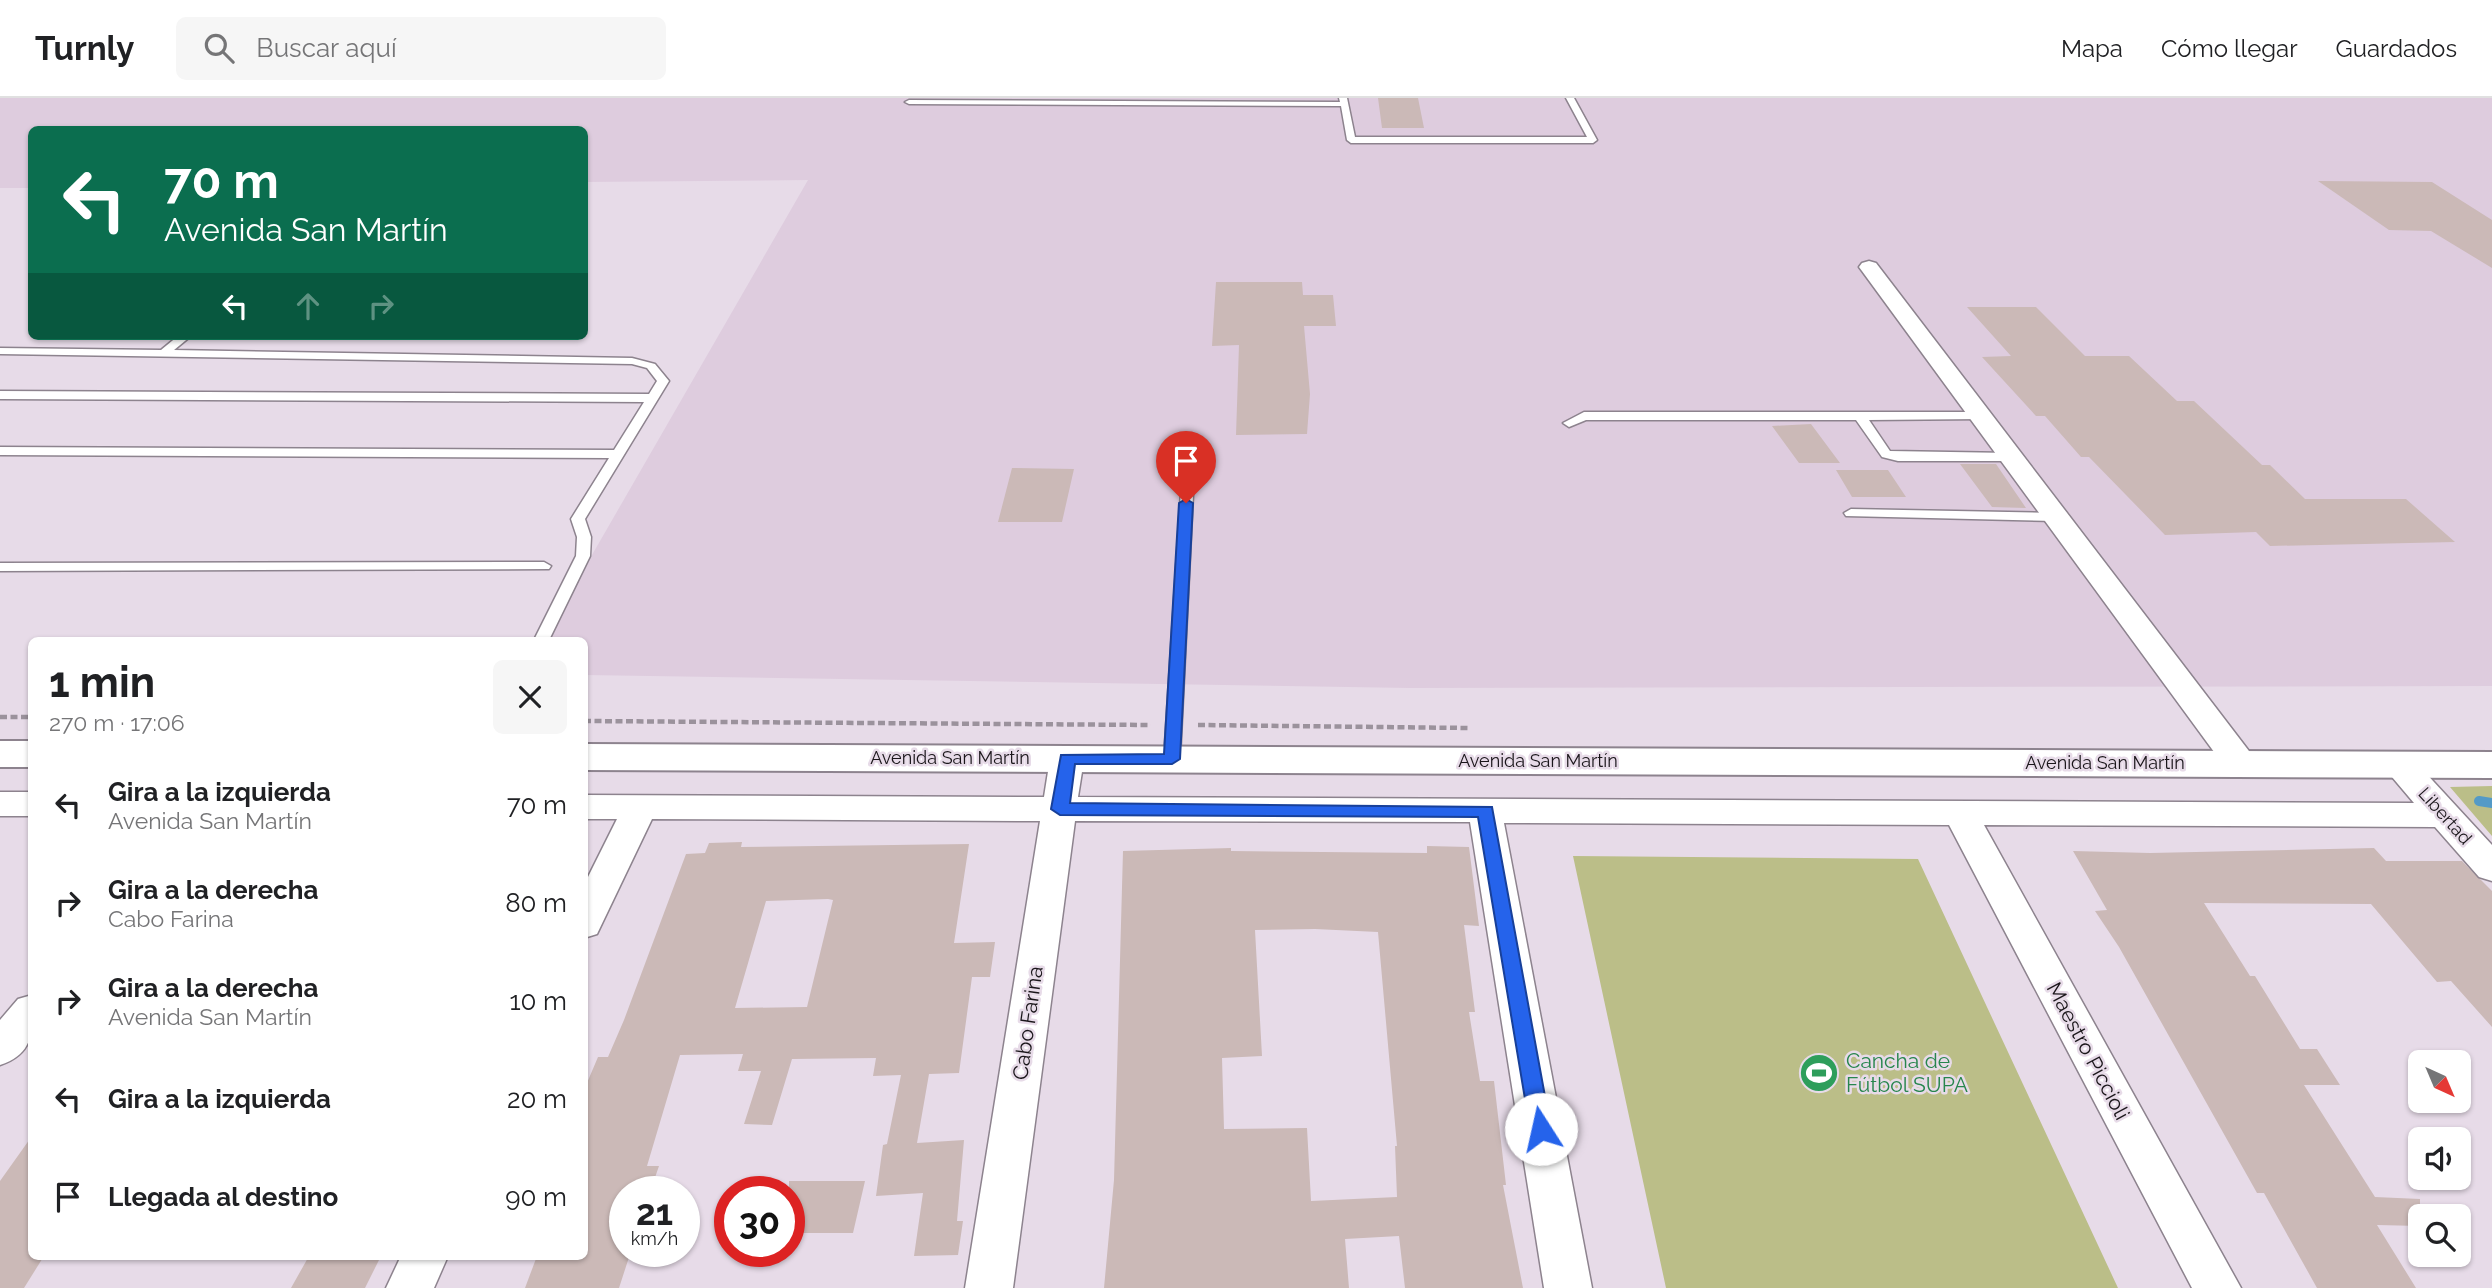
<!DOCTYPE html>
<html lang="es">
<meta charset="utf-8">
<style>
:root{--surface:#fff;--page:#f6f6f6;--text:#202124;--muted:#757577;--line:#e0e0e0}
body{margin:0;font-family:Raleway,sans-serif;background:var(--page);color:var(--text);height:100vh;display:flex;flex-direction:column;font-size:26px;white-space:nowrap}
*{box-sizing:border-box;margin:0}
p{font-size:23px;color:var(--muted)}
.icon{flex:none;width:38px;height:38px;fill:none;stroke:currentColor;stroke-width:2;stroke-linecap:round;stroke-linejoin:round}
.map{position:relative;flex:1;overflow:hidden}
.panel{position:absolute;left:28px;top:539px;width:560px;height:623px;display:flex;flex-direction:column;background:var(--surface);border-radius:10px;box-shadow:0 2px 5px #0004}
.panel>*{flex:none}
.banner{position:absolute;left:28px;top:28px;width:560px;height:214px;border-radius:10px;box-shadow:0 2px 5px #0004;background:#0b6e4f;color:#fff;overflow:hidden}
.needle{width:46px;rotate:136deg}
.tools{position:absolute;left:2408px;top:952px;display:grid;gap:14px}
.tools a{display:grid;place-items:center;width:63px;height:63px;border-radius:10px;background:var(--surface);box-shadow:0 2px 5px #0004;font-size:35px}
.speed{position:absolute;left:609px;top:1078px;display:flex;gap:14px;font-size:35px;font-weight:700;text-align:center}
.speed>*{display:grid;place-content:center;width:91px;height:91px;border-radius:50%;background:var(--surface);box-shadow:0 2px 5px #0004;line-height:1}
.speed small{font-size:18px;font-weight:400}
.speed .limit{border:10px solid #d22;background:#fff;color:#111}
.pin{position:absolute;display:grid;place-items:center;width:60px;height:60px;color:#fff;margin:-72px -30px;border-radius:50% 50% 50% 0;rotate:-45deg;box-shadow:0 0 7px #0007}
.pin .icon{rotate:45deg}
.me{position:absolute;width:77px;margin:-38px;rotate:350deg;stroke-linejoin:round;filter:drop-shadow(0 0 5px #0008)}
.turn{display:flex;align-items:center;gap:24px;height:147px;padding:0 21px;font-size:32px}
.turn .icon{width:91px;height:91px;stroke-width:2.5}
.turn b{display:block;font-size:49px;line-height:60px}
.lanes{display:flex;align-items:center;height:66px;padding:0 21px;background:#0003;justify-content:center;gap:35px;direction:ltr}
.lanes .off{opacity:.35}
.round{display:grid;place-items:center;flex:none;width:74px;height:74px;border-radius:10px;background:var(--page)}
.headline{display:flex;align-items:center;justify-content:space-between;height:119px;padding:0 21px}
h1{font-size:42px;font-weight:700;line-height:52px}
ul{padding:0;list-style:none}
li{display:flex;align-items:center;gap:21px;height:98px;padding:0 21px}
li div{flex:1}
li b{display:block;font-size:26px}
li em{font-style:normal}
header{display:flex;align-items:center;gap:42px;box-sizing:border-box;height:98px;padding:0 35px;background:var(--surface);border-bottom:2px solid var(--line)}
header strong{font-size:33px}
nav{display:flex;gap:38px;margin-inline-start:auto;font-size:24px}
.search{width:490px;height:63px;background:var(--page);display:flex;align-items:center;gap:18px;box-sizing:border-box;padding:0 24px;border-radius:10px;color:var(--muted);font-size:26px}
.map>svg:first-child{display:block}
.built{fill:#deccde}
.green{fill:#bbbe88}
.lines{fill:none;stroke-linecap:round;stroke-linejoin:round}
.stream{stroke:#549ac6;stroke-width:10}
.building{fill:#cbb9b7;fill-rule:evenodd}
.service-casing{stroke:#8d838e;stroke-width:3}
.minor-casing{stroke:#8d838e;stroke-width:3}
.tertiary-casing{stroke:#8d838e;stroke-width:4}
.path{stroke:#9b929c;stroke-width:4.5;stroke-dasharray:7 3.5;stroke-linecap:butt}
.service{fill:#fff;fill-rule:evenodd}
.minor{fill:#fff;fill-rule:evenodd}
.tertiary{fill:#fff;fill-rule:evenodd}
.route{fill:#2563eb;stroke:#184099;stroke-width:2}
.labels{text-anchor:middle;stroke-width:5;stroke-linejoin:round;paint-order:stroke}
.street-label{font-size:18px;fill:#1a161a;stroke:#e7dbe8}
.near-street-label{font-size:21px;fill:#1a161a;stroke:#e7dbe8}
.near-leisure-label{font-size:21px;fill:#27864d;stroke:#e7dbe8;text-anchor:start}
</style>
<header>
<strong>Turnly</strong>
<div class="search"><svg class="icon" aria-label="search" viewBox="0 0 24 24"><circle cx="10" cy="10" r="6"/><path d="M15 15l6 6"/></svg>Buscar aquí</div>
<nav><a>Mapa</a><a>Cómo llegar</a><a>Guardados</a></nav>
</header>
<div class="map">
<svg width="2492" height="1190" viewBox="0 0 2492 1190">
<rect width="100%" height="100%" fill="#e7dbe8"/>
<path class="built" d="M0,0H2492V588L1410,590L585,577L584,542H543L808,82L585,84L584,32H32L31,90H0Z"/>
<path class="green" d="M2492,688V738L2450,689Z
M1573,758L1918,761L2118,1190H1666Z"/>
<g class="lines">
<path class="stream" d="M2479,703L2492,705"/>
</g>
<path class="building" d="M1378,0H1418L1424,30H1382Z
M2318,83L2432,84L2492,122V170L2431,133L2389,132Z
M1216,184H1302L1303,197H1333L1336,228H1304L1310,296L1307,336L1236,337L1239,247L1212,248Z
M1967,209H2036L2085,258H2129L2177,303H2194L2262,367H2270L2305,401H2406L2455,444L2270,448L2256,434L2165,437L2089,359H2081L2045,318H2036L1982,259L2011,258Z
M1811,326L1840,365H1799L1772,328Z
M1960,366H1996L2026,410L1992,409Z
M1012,370L1074,371L1062,424H998Z
M1836,372H1888L1906,399H1852Z
M742,744L741,749L969,746L954,845L995,844L990,879H972L959,975L929,976L917,1045L964,1042L957,1123H963L958,1157L914,1158L923,1095L876,1098L883,1047L887,1046L901,977L873,978L876,960L792,961L772,1027L744,1026L761,973H738L743,956L680,957L647,1068H659L650,1094H625V1153H631L619,1190H525L537,1158H584V992L598,959H608L624,922L686,756L705,755L709,745ZM828,801L833,802L807,909L735,910L766,803Z
M1427,748L1469,749L1479,828L1464,827L1475,914H1469L1480,983H1494L1506,1087H1503L1523,1190H1405L1399,1138L1345,1141L1349,1190H1104L1114,1082L1123,753L1231,750V753L1427,755ZM1315,831L1378,834L1397,1048H1395L1397,1099L1311,1103L1307,1030L1224,1031L1222,960L1262,958L1255,832Z
M2374,750L2386,763H2462L2492,793V929L2451,883L2437,884L2371,806L2204,805L2250,878H2255L2300,951H2317L2340,987H2304L2375,1099L2420,1101V1128L2377,1127L2416,1190H2317L2264,1095H2257L2119,849L2095,813L2107,812L2073,753L2150,755Z
M32,1038V1158H44L24,1190H0V1083Z
M789,1083H865L853,1135H789Z
M309,1158H381L365,1190H291Z"/>
<g class="lines">
<g class="service-casing">
<path id="service" d="M1339,0H1347L1355,39H1587L1566,0H1574L1597,42L1593,45H1351L1347,42L1341,8L909,6L905,4L909,2L1340,4Z
M178,238H191L174,252L632,260L655,266L669,283L585,421L591,439L590,458L549,542H534L576,458L577,439L571,421L609,360L0,357V349L614,352L644,304L0,301V293L649,296L657,283L647,270L632,266L0,256V250L161,252Z
M1584,314H1980L1986,318L1984,321L1869,322L1890,353L2011,355L2017,359L2011,363H1898L1882,359L1856,322H1586L1569,329L1563,325Z
M1188,373L1194,377L1180,661L1172,666L1164,661L1182,377Z
M1851,411L2056,415L2063,419L2056,423L1846,418L1844,415Z
M544,464L551,468L549,471L0,473V465Z"/>
</g>
<g class="minor-casing">
<path id="minor" d="M1869,163L1876,165L2252,657L2257,665L2252,673L2240,676L2228,673L1862,173L1859,169L1862,165Z
M1067,650L1079,653L1084,661L1078,699L2414,705L2381,666L2386,658L2398,655L2410,658L2492,747V783L2479,779L2435,729L1984,727L2241,1190H2192L1949,727L1504,725L1592,1190H1544L1470,724L1075,723L1013,1190H965L1040,723L652,721L597,836L584,840V787L617,721H584V697L1044,699L1050,661L1055,653Z
M0,694H32V718H0Z
M32,897C32,929 37,955 0,967V922L18,901Z
M401,1158H448L434,1190H386Z"/>
</g>
<g class="tertiary-casing">
<path id="tertiary" d="M0,643H32V669H0Z
M584,646L2492,654V680L584,672Z"/>
</g>
<path class="path" d="M0,619H32
M584,623L1151,627
M1198,627L1469,630"/>
<use href="#service" class="service"/>
<use href="#minor" class="minor"/>
<use href="#tertiary" class="tertiary"/>
</g>
<path class="route" d="M1186,401L1193,405L1180,661L1172,666H1075L1070,705L1492,709L1551,1031L1548,1037L1541,1040L1533,1037L1530,1031L1478,719L1060,717L1051,711L1061,657L1164,656L1179,405Z"/>
<defs>
<g id="stadium-disc" transform="scale(2.0125)"><circle r="9.5" fill="#2e9e5b" stroke="#e7dbe8"/><path d="M0-5a6.5 5 0 1 0 0 10a6.5 5 0 1 0 0-10ZM-3.5-1.8h7v3.6h-7Z" fill="#fff"/></g>
</defs>
<g fill-rule="evenodd">
<use href="#stadium-disc" x="1819" y="975"/>
</g>
<g class="labels">
<g class="street-label">
<text x="950" y="666">Avenida San Martín</text>
<text x="1538" y="669">Avenida San Martín</text>
<text x="2105" y="671">Avenida San Martín</text>
<text transform="translate(2445 718) rotate(48)" y="6">Libertad</text>
</g>
<g class="near-street-label">
<text transform="translate(1028 925) rotate(-82)" y="7">Cabo Farina</text>
<text transform="translate(2088 953) rotate(62)" y="7">Maestro Piccioli</text>
</g>
<g class="near-leisure-label">
<text x="1846" y="970">Cancha de<tspan x="1846" dy="24">Fútbol SUPA</tspan></text>
</g>
</g>
</svg>
<div class="tools">
<a><svg class="needle" viewBox="-14 -14 28 28"><path d="M0-13l5 13h-10z" fill="#e53935"/><path d="M0 13l5-13h-10z" fill="#757577"/></svg></a>
<a><svg class="icon" aria-label="sound" viewBox="0 0 24 24"><path d="M4 9h4l5-4v14l-5-4H4zM17 9q2 3 0 6"/></svg></a>
<a><svg class="icon" aria-label="search" viewBox="0 0 24 24"><circle cx="10" cy="10" r="6"/><path d="M15 15l6 6"/></svg></a>
</div>
<div class="speed"><div>21<small>km/h</small></div><div class="limit">30</div></div>
<div class="pin" style="left:1186px;top:405px;background:#d93025"><svg class="icon" aria-label="arrive" viewBox="0 0 24 24"><path d="M6 21V4h12l-3 4 3 4H6"/></svg></div>
<svg class="me" style="left:1541px;top:1031px" viewBox="-20 -20 40 40"><circle r="19" fill="#fff"/><path d="M0-13L10 11 0 6-10 11z" fill="#2563eb"/></svg>
<div class="banner">
<div class="turn"><svg class="icon" aria-label="left" viewBox="0 0 24 24"><path d="M17 20v-9H6M10 6l-5 5 5 5"/></svg><div><b>70 m</b>Avenida San Martín</div></div>
<div class="lanes"><svg class="icon" aria-label="left" viewBox="0 0 24 24"><path d="M17 20v-9H6M10 6l-5 5 5 5"/></svg><svg class="icon off" aria-label="ahead" viewBox="0 0 24 24"><path d="M12 20V5M6 11l6-6 6 6"/></svg><svg class="icon off" aria-label="right" viewBox="0 0 24 24"><path d="M7 20v-9h11M14 6l5 5-5 5"/></svg></div>
</div>
<section class="panel">
<div class="headline"><div><h1>1 min</h1><p>270 m · 17:06</p></div><a class="round"><svg class="icon" aria-label="close" viewBox="0 0 24 24"><path d="M6 6l12 12M18 6L6 18"/></svg></a></div>
<ul>
<li><svg class="icon" aria-label="left" viewBox="0 0 24 24"><path d="M17 20v-9H6M10 6l-5 5 5 5"/></svg><div><b>Gira a la izquierda</b><p>Avenida San Martín</p></div><em>70 m</em></li>
<li><svg class="icon" aria-label="right" viewBox="0 0 24 24"><path d="M7 20v-9h11M14 6l5 5-5 5"/></svg><div><b>Gira a la derecha</b><p>Cabo Farina</p></div><em>80 m</em></li>
<li><svg class="icon" aria-label="right" viewBox="0 0 24 24"><path d="M7 20v-9h11M14 6l5 5-5 5"/></svg><div><b>Gira a la derecha</b><p>Avenida San Martín</p></div><em>10 m</em></li>
<li><svg class="icon" aria-label="left" viewBox="0 0 24 24"><path d="M17 20v-9H6M10 6l-5 5 5 5"/></svg><div><b>Gira a la izquierda</b></div><em>20 m</em></li>
<li><svg class="icon" aria-label="arrive" viewBox="0 0 24 24"><path d="M6 21V4h12l-3 4 3 4H6"/></svg><div><b>Llegada al destino</b></div><em>90 m</em></li>
</ul>
</section>
</div>
